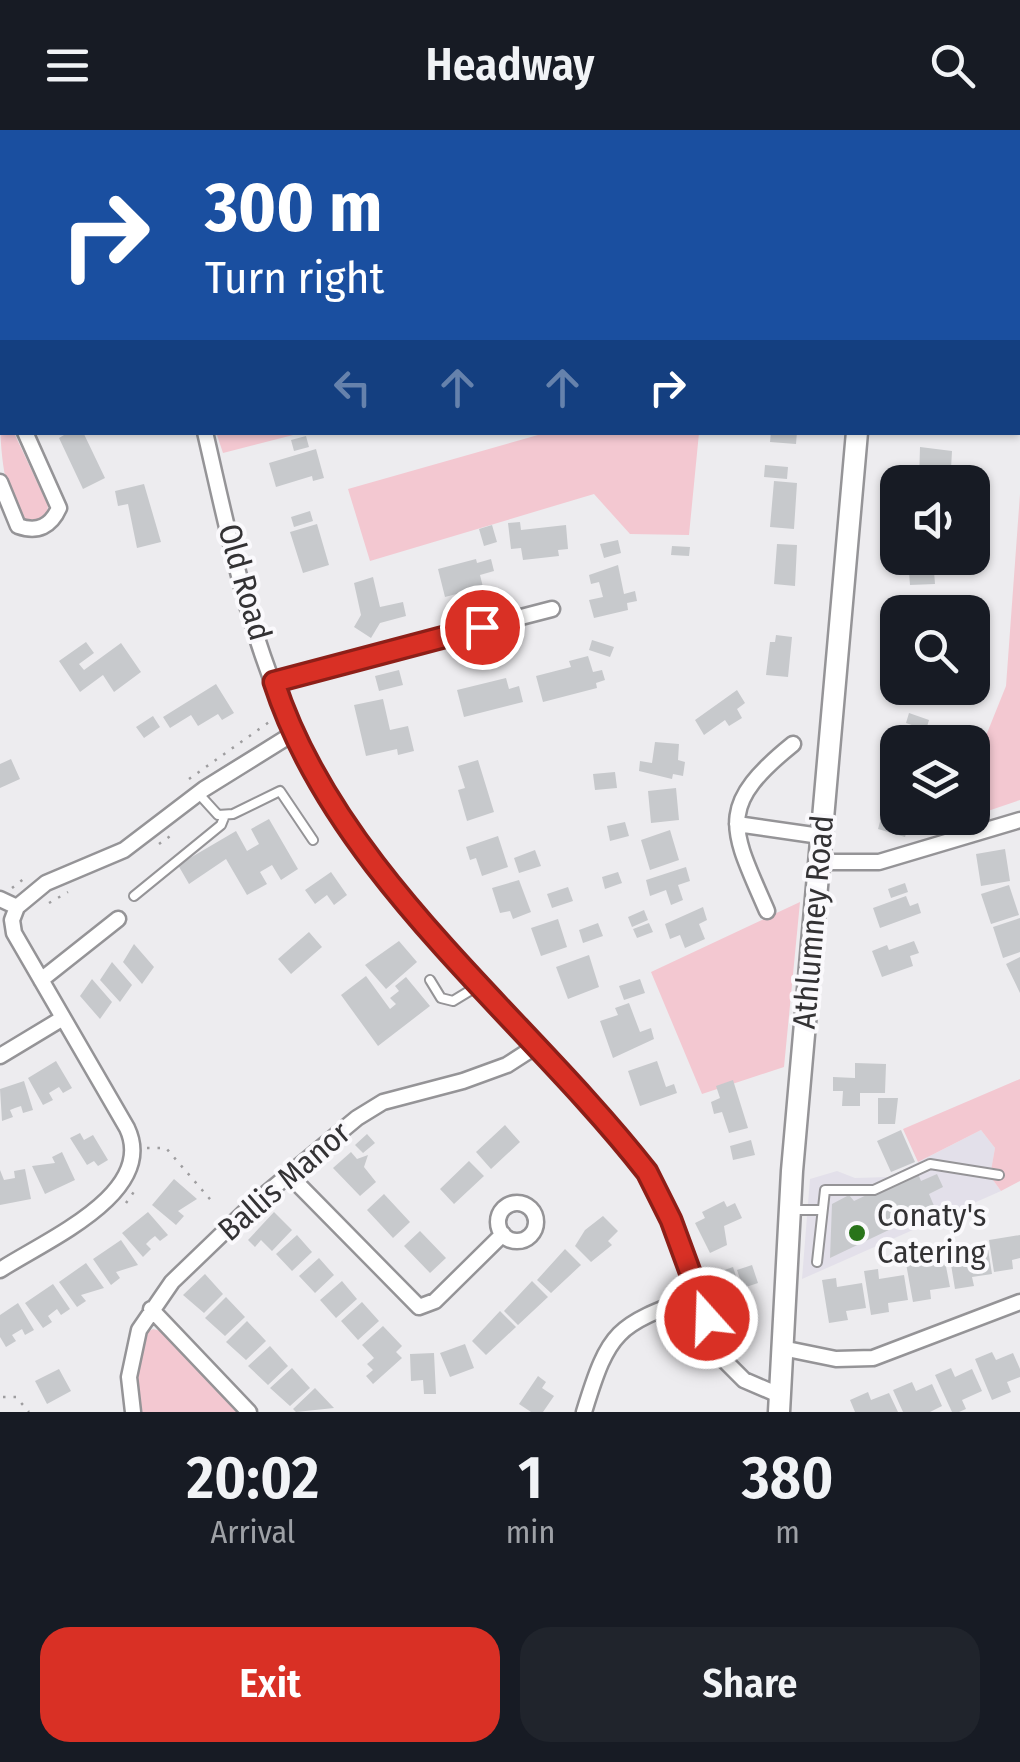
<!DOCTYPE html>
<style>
:root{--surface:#171b24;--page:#20242c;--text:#f1f3f6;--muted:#9ea1a6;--accent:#d93025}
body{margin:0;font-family:"Fira Sans Condensed",sans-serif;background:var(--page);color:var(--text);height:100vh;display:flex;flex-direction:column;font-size:38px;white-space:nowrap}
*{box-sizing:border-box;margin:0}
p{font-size:32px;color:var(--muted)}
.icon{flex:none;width:55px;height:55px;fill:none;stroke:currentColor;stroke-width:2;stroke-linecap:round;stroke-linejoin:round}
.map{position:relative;height:1282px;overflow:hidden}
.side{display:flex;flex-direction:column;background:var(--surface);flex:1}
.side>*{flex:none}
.banner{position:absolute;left:0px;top:0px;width:1020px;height:305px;box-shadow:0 2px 8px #0004;background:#1a4fa0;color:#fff;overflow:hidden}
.buttons{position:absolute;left:880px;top:335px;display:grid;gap:20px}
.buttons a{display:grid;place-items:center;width:110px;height:110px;border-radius:20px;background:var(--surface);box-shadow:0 2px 8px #0004;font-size:50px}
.pin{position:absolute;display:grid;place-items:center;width:85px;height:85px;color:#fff;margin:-42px;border:5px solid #fff;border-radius:50%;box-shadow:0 2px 10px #0007}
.me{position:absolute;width:110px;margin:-55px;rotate:340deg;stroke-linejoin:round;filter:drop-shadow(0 0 8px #0008)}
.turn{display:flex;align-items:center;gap:35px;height:210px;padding:0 40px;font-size:45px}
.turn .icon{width:130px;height:130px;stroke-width:2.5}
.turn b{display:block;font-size:70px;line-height:85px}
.lanes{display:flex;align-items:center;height:95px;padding:0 40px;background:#0003;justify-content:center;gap:50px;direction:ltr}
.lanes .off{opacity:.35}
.eta{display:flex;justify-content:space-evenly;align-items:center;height:170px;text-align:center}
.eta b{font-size:60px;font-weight:600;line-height:70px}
.action{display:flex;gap:20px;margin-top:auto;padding:20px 40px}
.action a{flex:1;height:115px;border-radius:30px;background:var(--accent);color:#fff;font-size:40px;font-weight:600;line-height:115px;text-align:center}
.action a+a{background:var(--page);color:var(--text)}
header{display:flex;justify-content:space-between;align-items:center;height:130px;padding:0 40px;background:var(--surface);font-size:45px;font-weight:600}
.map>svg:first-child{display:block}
.built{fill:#e3e0ea}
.green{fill:#f3c8d1}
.building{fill:#c7c9cc}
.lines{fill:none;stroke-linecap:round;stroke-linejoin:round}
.lane-casing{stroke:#959497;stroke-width:12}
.street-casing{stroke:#959497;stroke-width:19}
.secondary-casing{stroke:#959497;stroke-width:25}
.path{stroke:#9e9d9f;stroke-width:2.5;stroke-dasharray:2.5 8;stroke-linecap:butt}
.lane{stroke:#fff;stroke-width:8}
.street{stroke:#fff;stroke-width:14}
.secondary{stroke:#fff;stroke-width:20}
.route-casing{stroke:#8d1f18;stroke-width:25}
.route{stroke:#d93025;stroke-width:18}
.poi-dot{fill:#29741a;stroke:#faf9fc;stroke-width:4}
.labels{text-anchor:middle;stroke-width:8;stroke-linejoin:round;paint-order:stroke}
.street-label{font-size:32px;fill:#333234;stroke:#faf9fc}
.poi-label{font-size:32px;fill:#333234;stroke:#faf9fc;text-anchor:start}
</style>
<header><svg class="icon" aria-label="menu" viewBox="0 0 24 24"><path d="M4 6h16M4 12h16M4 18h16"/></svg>Headway<svg class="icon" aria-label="search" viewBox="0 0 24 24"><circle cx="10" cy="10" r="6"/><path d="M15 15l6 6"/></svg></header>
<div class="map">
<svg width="1020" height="1282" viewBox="0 0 1020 1282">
<rect width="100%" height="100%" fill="#edecef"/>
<path class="built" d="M981,1000L995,1018L990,1046L1001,1061L802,1149L810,1049L837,1041L855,1048L889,1047Z"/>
<path class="green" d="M0,274L2,302L14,303L48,375L47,385L31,393C0,377 0,305 0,274Z
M216,302H301V303L223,323Z
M545,303H699L689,405L630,404L594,364L370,431L348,359Z
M1020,364V670L973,686V638L1006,556Z
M800,772L784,937L702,964L651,842Z
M1020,949V1051L1001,1061L990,1046L995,1018L981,1000L918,1032L903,999Z
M153,1199L161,1201L237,1282H142L136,1245L146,1203Z"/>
<path class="building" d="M69,302H83L105,348L83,359L59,308Z
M771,302H797L796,314L770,312Z
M306,306L309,317L294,321L291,310Z
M920,317L952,321L951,339L941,338L940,352H919Z
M316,319L324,348L313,351L312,346L276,357L269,333Z
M765,335L788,337L787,349L764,347Z
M774,351L797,353L794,399L770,397Z
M144,354L161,412L137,418L128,374L118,376L115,361Z
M310,381L313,391L294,397L291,387Z
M520,392L521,400L566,395L568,419L558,420L559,426L523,430L521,418L511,419L508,393Z
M317,394L329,435L303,443L290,402Z
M492,395L497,412L484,416L479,399Z
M618,410L621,423L604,428L600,414Z
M777,414L797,415L795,456L774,454Z
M672,416L690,417L689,426L671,425Z
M908,428H933L935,454L910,455Z
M476,429L477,433L491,429L494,441L480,445L483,457L445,467L438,439Z
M618,435L624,464L635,461L637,471L627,473L628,480L594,488L589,470L603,467L599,452L591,454L589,445Z
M373,447L380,477L403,472L406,486L380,493L371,508L354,497L361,485L354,453Z
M776,505L792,507L788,547L766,545L770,512H775Z
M592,510L614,517L610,527L589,520Z
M86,512L94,523L79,534L84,540L121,513L141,542L114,562L103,545L80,562L59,531Z
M588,526L593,542L602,540L605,550L596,553L597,558L543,572L536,546L571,537L569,531Z
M399,540L403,555L379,561L375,546Z
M506,548L509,559L519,556L523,572L464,587L457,560Z
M216,554L234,583L222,590L218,584L198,596L191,585L170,598L163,587Z
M737,560L745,573L737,579L742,588L729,596L725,590L704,605L695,590Z
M383,569L390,600L408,596L414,621L398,625L397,619L366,626L354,575Z
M909,583L929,590L926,600L906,593Z
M153,586L160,597L144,608L136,597Z
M898,597L914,601L910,612H898V639L887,635Z
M655,612L679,614L678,630L685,632L683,646L673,644L672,649L639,641L640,631L652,633Z
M11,629L20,649L0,658V634Z
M478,630L494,682L467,691L458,660L465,658L458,636Z
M615,642L617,658L595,660L593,644Z
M890,646L898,649V676L883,672Z
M676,658L679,690L651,693L648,661Z
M884,677L898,680V688H911L905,707L878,699Z
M269,689L298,739L281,750L272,735L260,742L267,754L247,765L226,729L189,754L178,735L236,701L247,721L259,714L251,699Z
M625,692L629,706L610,711L607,696Z
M670,700L679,730L650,740L641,710Z
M498,706L508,737L482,746L476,728L470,730L466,717Z
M1005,719L1010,751L981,756L976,724Z
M535,720L541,736L519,743L514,728Z
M686,737L690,751L678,755L683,770L671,775L666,760L650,766L646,750Z
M331,742L347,765L334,775L327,765L315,774L305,760Z
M618,742L622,753L605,759L602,747Z
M519,750L531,782L513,789L510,781L500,783L492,758Z
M905,753L908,762L891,768L888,759Z
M1009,755L1019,785L991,794L981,764Z
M568,757L573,771L552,778L547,764Z
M906,766L910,776L918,773L921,783L880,798L873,778Z
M703,777L707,790L699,794L705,809L685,818L680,805L670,809L665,794Z
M644,780L648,790L632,797L628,787Z
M1020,788V822L1003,828L993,797Z
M558,789L567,817L541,826L531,798Z
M598,793L603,806L583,813L579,800Z
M649,793L653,802L637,808L633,799Z
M309,802L322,817L291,844L278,829Z
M399,811L417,832L386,859L365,835Z
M914,811L919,823L910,826L913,836L882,847L872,821L887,815L889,820Z
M134,814L154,837L142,854L123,832Z
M589,825L599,857L568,869L556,837Z
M1020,827V863L1006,834Z
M112,832L132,855L120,872L100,850Z
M366,846L390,879L396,874L390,868L399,861L395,856L406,847L430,876L378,916L341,865Z
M92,849L112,872L100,889L80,866Z
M640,849L645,863L624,870L619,856Z
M629,873L640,902L651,898L654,909L613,928L600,891L618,885L615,878Z
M56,931L72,958L63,963L59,957L49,963L53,970L43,975L28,948Z
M657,931L666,957L674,954L677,963L640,976L628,941Z
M855,933L886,934L885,963H860V976H842L843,961H833V947L855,948Z
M733,950L748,998L729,1003L722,982L714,984L711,972L720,968L716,956Z
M24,951L33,980L23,983L21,976L15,978L10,980L13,987L2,991L0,959Z
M878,968H898L895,994H878Z
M505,995L520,1012L491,1039L476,1022Z
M901,1000L915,1032L891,1042L877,1011Z
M80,1003L84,1010L93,1005L108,1030L98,1036L94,1031L87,1035L70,1008Z
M367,1004L375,1013L363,1023L355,1015Z
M751,1010L755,1025L733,1030L730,1016Z
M62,1022L75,1050L45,1064L32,1036L55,1033L52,1027Z
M351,1022L357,1029L368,1025L364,1037L376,1052L360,1066L333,1038Z
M469,1031L484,1046L454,1074L440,1059Z
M25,1039L31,1069L0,1075V1040L4,1050L15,1048L14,1041Z
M917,1041L921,1051L937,1044L943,1057L929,1064L935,1078L830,1128L832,1074L849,1065L854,1071Z
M174,1049L197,1069L178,1081L184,1086L176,1095L152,1075Z
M384,1064L410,1092L393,1108L367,1080Z
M724,1071L727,1077L735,1073L742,1088L724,1096L727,1115L710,1123L695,1093L705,1088L702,1082Z
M983,1077L986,1092L975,1094L973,1079Z
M148,1082L168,1105L160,1111L155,1106L150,1110L146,1114L151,1119L143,1127L122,1103Z
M274,1082L292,1100L272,1121L261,1110L255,1117L248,1110Z
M603,1086L618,1101L608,1111L612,1115L591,1132L575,1116L585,1100Z
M420,1101L446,1128L430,1143L404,1116Z
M297,1105L312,1122L292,1141L276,1124Z
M1020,1105V1128L1012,1130L1013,1139L994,1142L989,1110Z
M121,1110L138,1135L116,1142L120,1148L111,1155L93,1129Z
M962,1113L963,1123L988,1119L992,1144L972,1147L974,1156L955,1159L948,1116Z
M565,1119L581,1135L551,1163L537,1150Z
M943,1121L950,1157L930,1160L931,1169L913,1172L905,1128Z
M319,1128L334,1145L315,1163L299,1146Z
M86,1133L104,1158L81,1165L86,1171L77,1177L59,1152Z
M752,1135L758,1153L743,1158L737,1140Z
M733,1137L744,1171L717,1180L705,1147Z
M878,1139L879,1149L904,1145L908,1170L888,1173L889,1182L871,1185L864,1141Z
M205,1144L223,1164L204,1183L183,1165Z
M836,1148L837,1157L862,1153L866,1178L846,1181L848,1190L829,1193L822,1150Z
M342,1151L357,1169L336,1188L320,1170Z
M532,1151L548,1167L518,1195L504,1181Z
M53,1154L70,1179L61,1185L57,1179L48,1186L52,1192L43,1198L25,1173Z
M226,1167L245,1187L225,1206L205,1188Z
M362,1172L379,1191L358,1210L341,1191Z
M18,1173L34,1200L25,1205L22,1199L12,1205L16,1211L6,1217L0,1207V1185Z
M500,1181L516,1197L486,1225L472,1211Z
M247,1191L266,1211L246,1230L226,1212Z
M383,1196L402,1216L396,1222L402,1228L373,1254L366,1246L373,1240L367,1234L374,1228L362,1215Z
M465,1214L474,1238L450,1247L440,1223Z
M270,1216L288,1236L268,1255L248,1236Z
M992,1222L996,1230L1013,1223L1020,1239V1247L1007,1252L1011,1262L992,1270L975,1229Z
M434,1223L436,1264H424L423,1250L411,1251L410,1224Z
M292,1238L310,1258L290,1276L270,1258Z
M951,1238L955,1247L972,1239L982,1261L962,1270L966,1279L959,1282H952L935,1245Z
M59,1239L71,1261L47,1274L35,1251Z
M538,1246L546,1252L542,1258L554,1266L543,1282H531L519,1274Z
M912,1252L916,1261L932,1254L942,1276L930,1282H903L893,1260Z
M315,1258L334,1278L296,1282L293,1279Z
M868,1262L871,1270L889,1263L898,1282H855L850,1270Z"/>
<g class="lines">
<g class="lane-casing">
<path id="lane" d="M198,663L218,685L233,684L280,661L313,710
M134,766L221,695L225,685
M430,850L441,868L453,871L481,854
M794,1080H821
M817,1132L825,1060H874L930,1034L999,1045"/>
</g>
<g class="street-casing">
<path id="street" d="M153,0L154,2
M0,256L2,260
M205,302C228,401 249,509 293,600C376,772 531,895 647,1042L671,1089L724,1230L744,1250L779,1265
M0,352L18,396C38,403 51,396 59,378L25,302
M273,551L552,479
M737,694L820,706
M818,732H879L1020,690
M0,769L17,777
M767,781C731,698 715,677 793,614
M41,850L118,789
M0,926L63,888
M290,1046L419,1177L435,1171L503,1104
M498 1092a19 19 0 1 1 38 0a19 19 0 1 1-38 0Z
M0,1140C46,1110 158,1063 127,998L14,803L12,790L17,777L46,753L124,720L204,659L294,603
M151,1179L249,1282
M782,1218L836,1229L873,1228L1020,1172
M133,1282L129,1247L139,1200L172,1152L250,1077L357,988L383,972L463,951L507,935L538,915
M584,1282C610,1197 617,1196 698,1165"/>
</g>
<g class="secondary-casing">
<path id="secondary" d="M879,2V0
M779,1282L792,1041L857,302"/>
</g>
<path class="path" d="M189,649L272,590
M159,714L173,704
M12,758L25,748
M49,773L68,762
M147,1018H166L215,1075
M126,1073L138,1056
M3,1267H16L29,1282"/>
<use href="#lane" class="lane"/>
<use href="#street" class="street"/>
<use href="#secondary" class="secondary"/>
</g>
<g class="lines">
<g class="route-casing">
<path id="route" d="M482,497L274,552C336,744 526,887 647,1042L671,1090L707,1188"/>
</g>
<use href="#route" class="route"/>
</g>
<circle class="poi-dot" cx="857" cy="1103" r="10"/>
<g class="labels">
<g class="street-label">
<text transform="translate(245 452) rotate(74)" y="11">Old Road</text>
<text transform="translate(813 792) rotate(-85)" y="11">Athlumney Road</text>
<text transform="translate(284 1051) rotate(-41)" y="11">Ballis Manor</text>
</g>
<g class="poi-label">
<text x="877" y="1096">Conaty's<tspan x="877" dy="37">Catering</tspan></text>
</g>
</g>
</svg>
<div class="buttons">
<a><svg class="icon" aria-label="sound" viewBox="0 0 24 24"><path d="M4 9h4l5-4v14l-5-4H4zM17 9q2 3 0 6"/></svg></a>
<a><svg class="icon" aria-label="search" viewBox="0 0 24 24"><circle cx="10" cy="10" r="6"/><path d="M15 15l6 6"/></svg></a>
<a><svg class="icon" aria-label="layers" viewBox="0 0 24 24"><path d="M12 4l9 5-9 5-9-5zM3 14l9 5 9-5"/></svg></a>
</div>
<div class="pin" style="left:482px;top:497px;background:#d93025"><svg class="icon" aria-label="arrive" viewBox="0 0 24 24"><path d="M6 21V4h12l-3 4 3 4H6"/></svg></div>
<svg class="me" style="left:707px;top:1188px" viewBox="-20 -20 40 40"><circle r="17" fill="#d93025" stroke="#fff" stroke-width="3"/><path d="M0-11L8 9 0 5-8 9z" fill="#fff"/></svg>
<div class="banner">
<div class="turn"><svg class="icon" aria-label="right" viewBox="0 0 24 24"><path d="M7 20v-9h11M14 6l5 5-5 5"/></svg><div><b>300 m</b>Turn right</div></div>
<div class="lanes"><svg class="icon off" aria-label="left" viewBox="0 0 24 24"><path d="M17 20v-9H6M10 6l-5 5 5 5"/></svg><svg class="icon off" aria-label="ahead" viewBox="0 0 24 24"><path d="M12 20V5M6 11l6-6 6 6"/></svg><svg class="icon off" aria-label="ahead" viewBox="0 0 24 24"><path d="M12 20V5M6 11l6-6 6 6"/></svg><svg class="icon" aria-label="right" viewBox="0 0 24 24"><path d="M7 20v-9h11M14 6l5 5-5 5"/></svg></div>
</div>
</div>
<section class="side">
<div class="eta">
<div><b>20:02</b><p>Arrival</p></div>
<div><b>1</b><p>min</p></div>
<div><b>380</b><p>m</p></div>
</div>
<div class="action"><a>Exit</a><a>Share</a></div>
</section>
